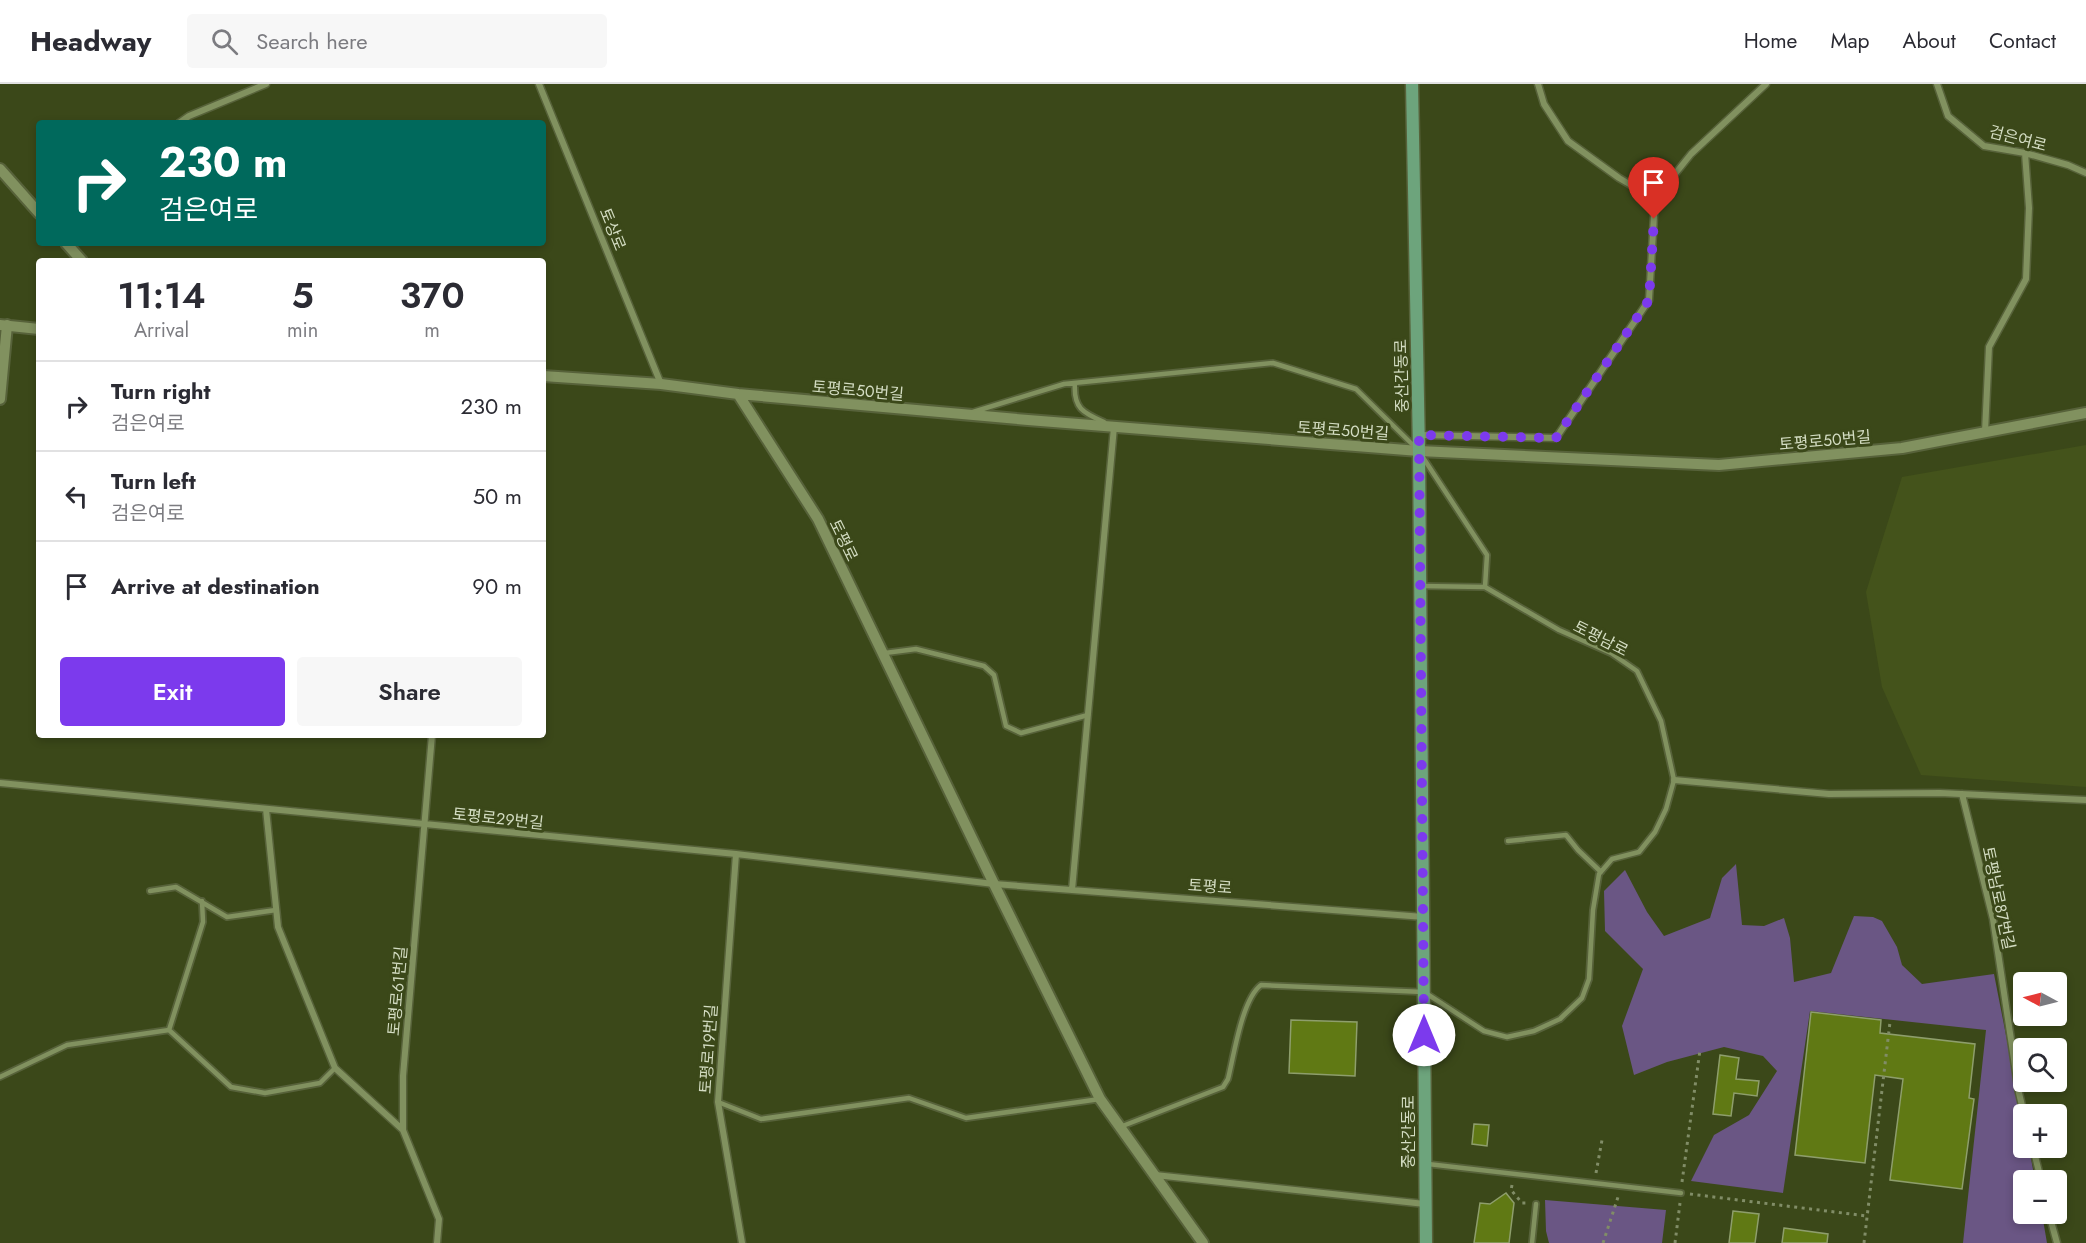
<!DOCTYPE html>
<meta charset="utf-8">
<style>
:root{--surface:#fff;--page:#f7f7f7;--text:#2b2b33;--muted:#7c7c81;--line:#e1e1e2;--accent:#7c3aed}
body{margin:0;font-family:Jost,"Noto Sans KR",sans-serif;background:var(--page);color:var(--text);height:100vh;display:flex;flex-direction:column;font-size:22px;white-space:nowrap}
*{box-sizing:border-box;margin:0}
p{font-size:20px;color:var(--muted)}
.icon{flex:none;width:33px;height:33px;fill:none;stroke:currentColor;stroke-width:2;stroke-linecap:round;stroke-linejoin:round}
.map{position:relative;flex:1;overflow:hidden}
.drawer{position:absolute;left:36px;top:174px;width:510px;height:480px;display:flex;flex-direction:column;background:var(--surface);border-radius:6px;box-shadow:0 3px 9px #0003}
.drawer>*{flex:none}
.hud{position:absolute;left:36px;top:36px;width:510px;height:126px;border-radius:6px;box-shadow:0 3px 9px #0003;background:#00695c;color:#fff;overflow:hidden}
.needle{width:39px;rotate:277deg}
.buttons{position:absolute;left:2013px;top:888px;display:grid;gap:12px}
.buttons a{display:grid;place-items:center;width:54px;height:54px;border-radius:6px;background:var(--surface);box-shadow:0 3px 9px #0003;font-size:30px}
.pin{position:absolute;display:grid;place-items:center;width:51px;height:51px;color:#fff;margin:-62px -26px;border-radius:50% 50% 50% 0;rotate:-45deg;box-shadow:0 0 6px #0007}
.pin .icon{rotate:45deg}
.me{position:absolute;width:66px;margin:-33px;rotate:0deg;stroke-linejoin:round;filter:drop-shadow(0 0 4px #0008)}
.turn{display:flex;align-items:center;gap:21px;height:126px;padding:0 24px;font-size:27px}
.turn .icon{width:78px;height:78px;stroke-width:2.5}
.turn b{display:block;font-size:42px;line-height:51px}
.eta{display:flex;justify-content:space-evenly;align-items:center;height:102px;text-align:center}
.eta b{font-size:36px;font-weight:600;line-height:42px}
.cta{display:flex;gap:12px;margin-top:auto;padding:12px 24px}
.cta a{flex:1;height:69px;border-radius:6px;background:var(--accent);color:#fff;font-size:24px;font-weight:600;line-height:69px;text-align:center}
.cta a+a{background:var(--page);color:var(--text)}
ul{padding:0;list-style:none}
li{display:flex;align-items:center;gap:18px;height:90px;padding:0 24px;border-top:2px solid var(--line)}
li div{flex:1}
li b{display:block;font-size:22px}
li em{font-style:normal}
header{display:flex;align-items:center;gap:36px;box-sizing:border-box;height:84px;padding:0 30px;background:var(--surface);border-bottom:2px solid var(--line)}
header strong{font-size:28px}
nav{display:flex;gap:33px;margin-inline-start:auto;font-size:21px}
.search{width:420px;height:54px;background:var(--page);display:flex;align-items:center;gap:15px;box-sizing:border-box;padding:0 21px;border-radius:6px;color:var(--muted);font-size:22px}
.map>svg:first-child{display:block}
.built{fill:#44531b}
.green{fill:#6a5684}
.building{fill:#607914;stroke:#8e9e6c;stroke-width:1.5}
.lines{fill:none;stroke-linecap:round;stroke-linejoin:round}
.service-casing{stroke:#57623a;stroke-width:8}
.minor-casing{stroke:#57623a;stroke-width:9}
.tertiary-casing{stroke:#57623a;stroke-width:14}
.secondary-casing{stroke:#57623a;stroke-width:15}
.path{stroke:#818d67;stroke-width:3;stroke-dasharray:3 4.5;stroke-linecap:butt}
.service{stroke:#81915f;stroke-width:4.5}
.minor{stroke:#81915f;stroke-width:6}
.tertiary{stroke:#81915f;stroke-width:10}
.secondary{stroke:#6da47c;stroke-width:12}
.route{stroke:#7c3aed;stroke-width:10;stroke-dasharray:0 18}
.labels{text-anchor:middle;stroke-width:6;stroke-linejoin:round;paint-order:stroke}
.street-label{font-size:16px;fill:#d3dcc2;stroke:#3b4819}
</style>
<header>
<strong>Headway</strong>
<div class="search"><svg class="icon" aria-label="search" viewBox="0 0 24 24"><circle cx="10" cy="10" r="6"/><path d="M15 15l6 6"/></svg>Search here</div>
<nav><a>Home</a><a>Map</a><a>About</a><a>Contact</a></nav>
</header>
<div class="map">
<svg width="2086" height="1159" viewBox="0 0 2086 1159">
<rect width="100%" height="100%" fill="#3b4819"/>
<path class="built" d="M2086,361V703L1921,691L1882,603L1866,508L1902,393Z"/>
<path class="green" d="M1736,780L1742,841L1764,842L1784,834L1790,854L1794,898L1831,889L1854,832L1873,833L1882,837L1897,863L1902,881L1922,900L1994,890L2023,1038L2024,1064H2029L2035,1096H2024V1130H2042L2047,1159H1963L1986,946L1810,927L1783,1109L1691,1097L1714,1051L1749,1031L1777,987L1763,972L1724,963L1667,978L1634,991L1622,942L1643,885L1605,847L1604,807L1625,786L1647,828L1664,852L1710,834L1722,794Z
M1545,1116L1666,1126L1662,1159H1549L1546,1147Z"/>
<path class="building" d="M1811,928L1881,936L1880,949L1975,960L1969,1014L1974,1015L1962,1105L1890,1096L1903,995L1875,991L1865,1079L1795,1071Z
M1291,936L1357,938L1355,992L1289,989Z
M1720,971L1739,974L1736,995L1759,997L1757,1012L1734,1009L1731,1032L1713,1030Z
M1474,1040L1489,1041L1487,1062L1472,1060Z
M1506,1109L1514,1119L1509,1159H1474L1480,1119L1490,1120Z
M1733,1127L1759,1130L1755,1159H1729Z
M1784,1144L1828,1150L1827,1159H1782Z"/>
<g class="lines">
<g class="service-casing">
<path id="service" d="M1075,299C1073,324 1083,329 1104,338
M973,328L1064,300L1273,279L1356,305L1417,365
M1422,372L1487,471L1485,503
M885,569L916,565L984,582L994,591L1006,642L1021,649L1088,631
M1508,757L1566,751L1578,766L1601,788
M150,807L176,803L227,833L276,826
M169,946L203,838L202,817
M0,993L67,961L169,946L231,1003L265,1009L320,999L335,984
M718,1018L761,1035L909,1014L966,1034L1100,1015
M1120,1043L1223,1003L1228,995C1234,971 1242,915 1261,901L1424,908L1484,947L1507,953L1534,947L1560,935L1582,914L1589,895L1593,826L1599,790L1612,775L1639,768L1655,748L1666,725L1674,696L1661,637L1637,587L1611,569L1559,546L1485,503L1421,502
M1428,1080L1681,1109
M1532,1159L1536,1120"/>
</g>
<g class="minor-casing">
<path id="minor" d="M539,0L661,300
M1538,0L1544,20L1568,57L1619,94L1655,115
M1937,0L1948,32L1984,62L2025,69L2068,81L2086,89
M179,39L189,32L266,0
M1985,348L1989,263L2026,195L2029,124L2025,69
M1419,351L1556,354L1649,216L1655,115L1691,70L1766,0
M432,651L403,992V1046L439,1135L437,1159
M1674,696L1829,710L1940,709L2086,716
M0,699L736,770L994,800L1424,833
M1962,710L1993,835L2019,1009L2024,1030
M266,725L278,843L335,984L403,1046
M736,770L718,1018L742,1159
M1072,806L1114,343
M2033,1064L2041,1096
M1155,1091L1425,1120
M2049,1130L2057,1159"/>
</g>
<g class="tertiary-casing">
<path id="tertiary" d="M0,85L39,129
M66,159L82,177
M0,241L39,245
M543,292L661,300L738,310L818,435L994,800L1100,1015L1203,1159
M738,310L1028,336L1419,367L1719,381L1902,364L2086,329
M0,315L7,241"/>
</g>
<g class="secondary-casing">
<path id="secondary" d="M1412,0L1419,367L1426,1159"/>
</g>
<path class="path" d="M1596,1089L1602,1056
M1682,1098L1700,966
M1512,1101L1511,1106L1522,1119H1526
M1690,1110L1867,1132
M1603,1159L1618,1113
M1675,1159L1680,1119
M1864,1159L1890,938"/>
<use href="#service" class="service"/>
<use href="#minor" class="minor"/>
<use href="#tertiary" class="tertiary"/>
<use href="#secondary" class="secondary"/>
</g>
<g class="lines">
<path class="route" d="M1424,951L1419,351L1556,354L1649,216L1654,135"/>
</g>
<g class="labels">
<g class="street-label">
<text transform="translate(2018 54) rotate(15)" y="6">검은여로</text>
<text transform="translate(613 145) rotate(68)" y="6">토상로</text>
<text transform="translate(1401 292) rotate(-91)" y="6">중산간동로</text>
<text transform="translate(858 306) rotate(5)" y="6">토평로50번길</text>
<text transform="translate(1343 346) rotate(4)" y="6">토평로50번길</text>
<text transform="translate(1825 356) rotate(-5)" y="6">토평로50번길</text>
<text transform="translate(844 456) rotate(64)" y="6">토평로</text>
<text transform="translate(1601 554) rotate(27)" y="6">토평남로</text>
<text transform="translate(498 734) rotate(6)" y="6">토평로29번길</text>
<text transform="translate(1210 802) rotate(4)" y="6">토평로</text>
<text transform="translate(1999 814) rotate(78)" y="6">토평남로87번길</text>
<text transform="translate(397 907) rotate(-85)" y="6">토평로61번길</text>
<text transform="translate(708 965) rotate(-86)" y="6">토평로19번길</text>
<text transform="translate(1408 1048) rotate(-90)" y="6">중산간동로</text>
</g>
</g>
</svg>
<div class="buttons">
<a><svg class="needle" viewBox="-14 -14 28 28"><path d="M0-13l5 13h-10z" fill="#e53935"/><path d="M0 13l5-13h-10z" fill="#7c7c81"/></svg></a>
<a><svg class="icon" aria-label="search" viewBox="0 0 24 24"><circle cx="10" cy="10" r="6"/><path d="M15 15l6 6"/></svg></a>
<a>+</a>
<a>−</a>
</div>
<div class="pin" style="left:1654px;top:135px;background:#d93025"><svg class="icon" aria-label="arrive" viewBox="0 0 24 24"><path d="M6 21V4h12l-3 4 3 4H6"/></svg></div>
<svg class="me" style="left:1424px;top:951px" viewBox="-20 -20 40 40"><circle r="19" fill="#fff"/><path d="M0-13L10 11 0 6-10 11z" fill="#7c3aed"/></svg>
<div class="hud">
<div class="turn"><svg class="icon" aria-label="right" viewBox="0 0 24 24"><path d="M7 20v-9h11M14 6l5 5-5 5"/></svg><div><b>230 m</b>검은여로</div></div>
</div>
<section class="drawer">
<div class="eta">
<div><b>11:14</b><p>Arrival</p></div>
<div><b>5</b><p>min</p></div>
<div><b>370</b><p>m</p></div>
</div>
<ul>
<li><svg class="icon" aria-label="right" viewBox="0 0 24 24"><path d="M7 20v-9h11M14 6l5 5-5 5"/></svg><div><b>Turn right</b><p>검은여로</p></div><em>230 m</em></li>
<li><svg class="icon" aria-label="left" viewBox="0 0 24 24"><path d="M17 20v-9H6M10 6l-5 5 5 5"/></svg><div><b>Turn left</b><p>검은여로</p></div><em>50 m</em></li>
<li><svg class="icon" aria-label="arrive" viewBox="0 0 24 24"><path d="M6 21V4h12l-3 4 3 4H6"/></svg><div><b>Arrive at destination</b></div><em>90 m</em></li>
</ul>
<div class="cta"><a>Exit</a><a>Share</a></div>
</section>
</div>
